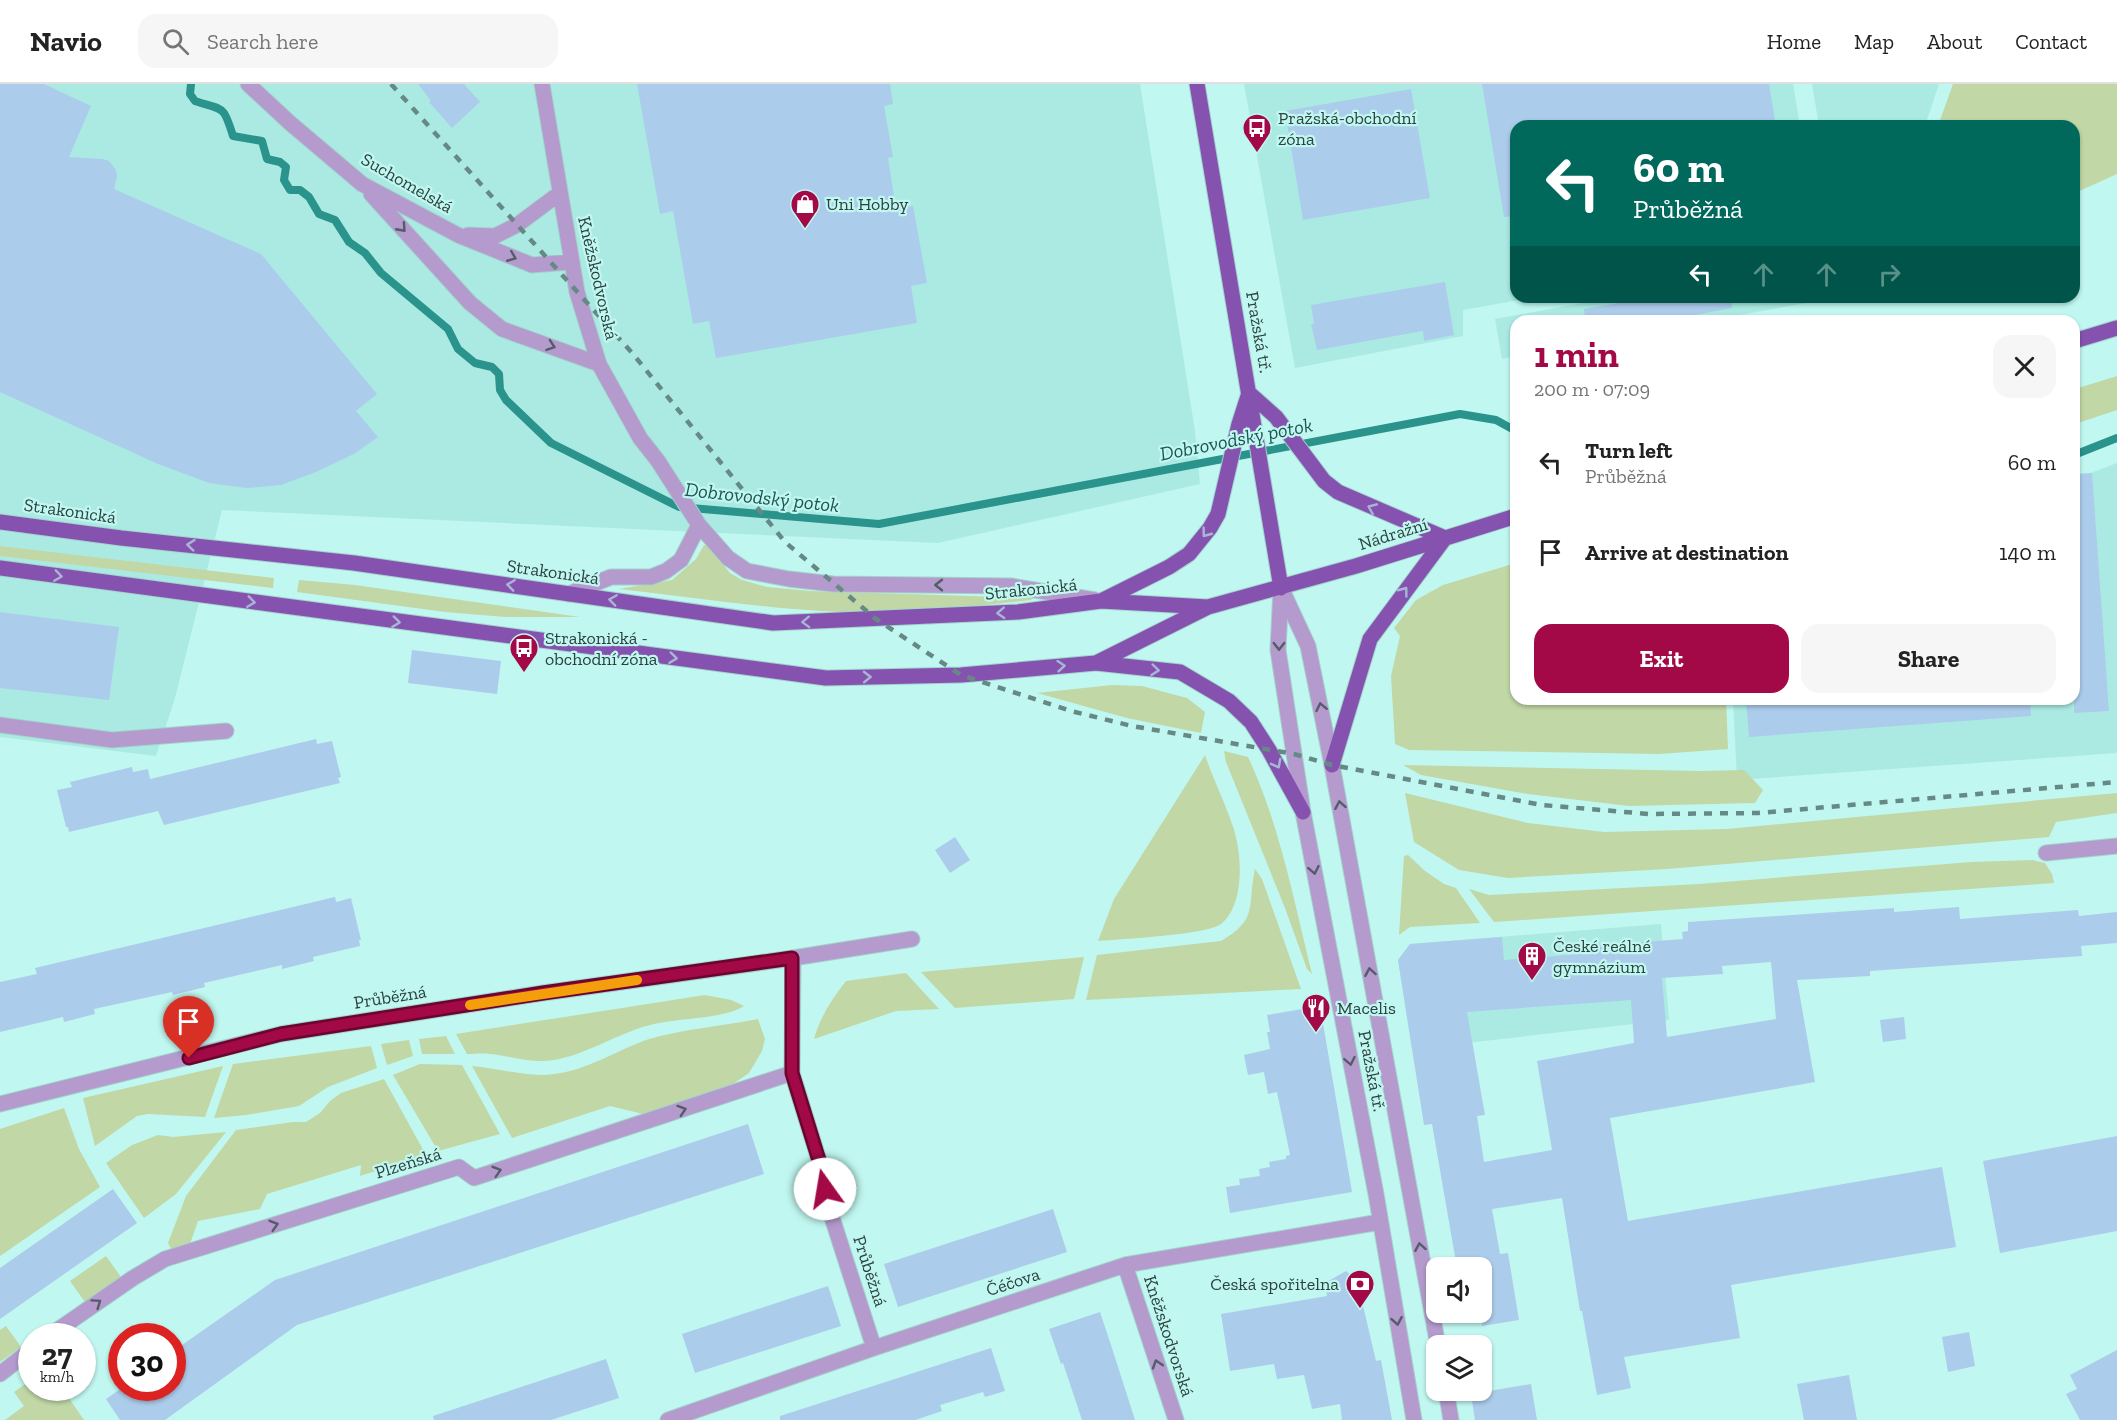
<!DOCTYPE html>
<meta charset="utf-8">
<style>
:root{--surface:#fff;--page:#f6f6f6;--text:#222;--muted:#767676;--line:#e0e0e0;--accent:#a30946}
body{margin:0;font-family:"Zilla Slab",serif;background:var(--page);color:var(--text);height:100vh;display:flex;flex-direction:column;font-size:22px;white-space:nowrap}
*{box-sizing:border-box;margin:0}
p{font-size:20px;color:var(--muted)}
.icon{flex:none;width:33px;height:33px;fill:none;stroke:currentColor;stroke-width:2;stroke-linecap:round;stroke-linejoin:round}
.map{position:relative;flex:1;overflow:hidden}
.sheet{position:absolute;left:1510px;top:231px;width:570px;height:390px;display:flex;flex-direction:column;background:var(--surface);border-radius:18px;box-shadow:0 2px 4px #0004}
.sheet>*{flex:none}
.top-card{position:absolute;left:1510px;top:36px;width:570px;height:183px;border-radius:18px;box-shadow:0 2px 4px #0004;background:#00695c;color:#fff;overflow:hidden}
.controls{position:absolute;left:1426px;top:1173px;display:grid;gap:12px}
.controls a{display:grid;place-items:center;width:66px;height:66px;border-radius:12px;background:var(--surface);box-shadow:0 2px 4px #0004;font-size:30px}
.speed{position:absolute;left:18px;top:1239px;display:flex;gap:12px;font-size:30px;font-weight:700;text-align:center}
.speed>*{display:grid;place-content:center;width:78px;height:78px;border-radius:50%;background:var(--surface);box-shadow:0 2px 4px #0004;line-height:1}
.speed small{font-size:15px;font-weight:400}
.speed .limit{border:9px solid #d22;background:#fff;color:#111}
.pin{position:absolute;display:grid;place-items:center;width:51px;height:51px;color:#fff;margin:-62px -26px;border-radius:50% 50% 50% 0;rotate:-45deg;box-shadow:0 0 6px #0007}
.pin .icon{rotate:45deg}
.me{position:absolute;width:66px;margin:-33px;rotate:347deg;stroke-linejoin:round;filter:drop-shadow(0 0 4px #0008)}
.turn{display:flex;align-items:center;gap:21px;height:126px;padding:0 24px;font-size:27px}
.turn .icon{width:78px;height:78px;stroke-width:2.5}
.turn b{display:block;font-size:42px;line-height:51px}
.lanes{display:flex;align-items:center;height:57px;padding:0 24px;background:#0003;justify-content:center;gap:30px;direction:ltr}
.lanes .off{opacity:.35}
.round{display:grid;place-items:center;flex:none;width:63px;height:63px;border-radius:18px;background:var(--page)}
.summary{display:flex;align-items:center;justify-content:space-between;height:102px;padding:0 24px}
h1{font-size:36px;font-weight:800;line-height:45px;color:var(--accent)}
.primary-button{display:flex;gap:12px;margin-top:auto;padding:12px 24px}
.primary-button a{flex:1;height:69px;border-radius:18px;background:var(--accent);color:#fff;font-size:24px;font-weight:800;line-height:69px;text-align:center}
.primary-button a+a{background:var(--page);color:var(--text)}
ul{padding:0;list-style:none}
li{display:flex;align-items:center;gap:18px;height:90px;padding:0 24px}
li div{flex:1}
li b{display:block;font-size:22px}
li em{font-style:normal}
header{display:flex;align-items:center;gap:36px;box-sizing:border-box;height:84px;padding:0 30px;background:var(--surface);border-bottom:2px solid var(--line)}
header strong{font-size:28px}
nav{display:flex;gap:33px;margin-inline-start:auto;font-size:21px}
.search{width:420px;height:54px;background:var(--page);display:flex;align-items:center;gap:15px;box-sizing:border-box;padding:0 21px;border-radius:18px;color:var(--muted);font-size:22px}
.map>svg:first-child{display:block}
.built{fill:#abeae3}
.green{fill:#c1d7a6}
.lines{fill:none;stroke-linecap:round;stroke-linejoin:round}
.stream{stroke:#2a938b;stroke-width:8}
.building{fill:#accceb;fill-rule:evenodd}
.minor-casing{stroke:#a2d3cc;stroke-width:17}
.major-casing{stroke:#a2d3cc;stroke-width:17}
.minor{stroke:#b49acd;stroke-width:15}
.major{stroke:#8652b0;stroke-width:15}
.rail{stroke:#668985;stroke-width:4.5;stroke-dasharray:8 8;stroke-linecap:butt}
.oneway{stroke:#545c69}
.oneway2{stroke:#a9b5d6}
.route-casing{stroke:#6a062e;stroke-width:15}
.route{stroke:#a30946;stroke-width:10}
.slow{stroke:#f59e0b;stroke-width:10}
.labels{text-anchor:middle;stroke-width:4.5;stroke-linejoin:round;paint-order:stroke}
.poi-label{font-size:18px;fill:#2b413e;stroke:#c0f7f0;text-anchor:start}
.street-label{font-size:18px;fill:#2b413e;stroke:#c0f7f0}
.water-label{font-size:20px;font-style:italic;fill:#1f5551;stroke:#c0f7f0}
</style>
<header>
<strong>Navio</strong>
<div class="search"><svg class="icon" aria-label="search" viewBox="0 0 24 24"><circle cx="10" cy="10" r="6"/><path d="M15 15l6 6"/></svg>Search here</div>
<nav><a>Home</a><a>Map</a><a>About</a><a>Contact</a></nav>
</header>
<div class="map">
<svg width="2117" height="1336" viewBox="0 0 2117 1336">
<rect width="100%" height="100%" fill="#c0f7f0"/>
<path class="built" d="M0,0H1140L1195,347L1200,400L938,459L222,426L175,614L156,672L0,653Z
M1244,0H1793L1800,42H1516V213H1535L1463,226V252L1295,284Z
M1812,0H1939L1925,42H1819Z
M1616,213H1827L1828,215L1707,237H1516V272L1502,275L1495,235Z
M2117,379V669L1737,696L1733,615H2074L2075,395Z
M1661,840L1669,936L1412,965L1398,876L1410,860Z"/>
<path class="green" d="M1953,0H2117V90L2075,109L2074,42H1938Z
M2117,292V326L2075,340V305Z
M704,461L709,462L730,489L742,496L767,503L810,507L1034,514L1031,516C968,523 904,530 840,528C766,525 692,513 619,505L672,496L696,475Z
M0,462L274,494L273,504L0,472Z
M1516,479V615H1726L1728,665L1659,670L1409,666L1395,660L1391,592L1400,552L1394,544L1416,516L1443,501Z
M299,496L355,501L580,533H505L445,528L297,508Z
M1112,601L1142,602L1187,614L1205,628L1201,649L1127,634L1037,609Z
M1224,667L1248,673C1280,741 1294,818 1312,890L1307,885L1285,824L1226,678Z
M1205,671C1213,695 1224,716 1232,740C1242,766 1246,820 1221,840C1206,851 1121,855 1098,857L1114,815Z
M1403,681L1700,687L1744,686L1763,706L1755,719L1629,722L1528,710L1421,691Z
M1405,709L1528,739L1604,748L1727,745L2117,709V729L2056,738L2049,753L1667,785L1508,794L1459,786L1414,758Z
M1408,771L1425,787L1444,800L1456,804L1480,839L1410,843L1399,851L1404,772Z
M2032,776L2045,779L2052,790L2054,799L1494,838L1469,805L1489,811L1699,800L1971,778Z
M1255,785L1262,795L1301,905L1086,916L1097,871L1221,857C1259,835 1247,823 1255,785Z
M1084,873L1074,915L955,924L921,888Z
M906,889L939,925L896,927L814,955C820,933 832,915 846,897Z
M705,911L731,916L744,922C724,935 679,934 654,940C619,948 589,970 554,976C533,980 511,972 490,970C482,969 474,970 467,970L456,950Z
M758,935L765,955L762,967L749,989L733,1000L643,1030L610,1022L512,1054L472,982C499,984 528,994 554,990C586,987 619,965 649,955C684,945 722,942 758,935Z
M446,952L455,970H422L419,955Z
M409,956L413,972L387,981L381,960Z
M371,962L377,984L328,1003L299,1022L246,1031L214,1034L233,980Z
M420,980L462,981L500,1050L438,1067L393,991Z
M223,982L205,1033L148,1030L137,1032L95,1062L83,1014Z
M384,995L426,1071L360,1092L361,1081L267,1110L260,1125L198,1137L190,1160L172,1167L168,1159L186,1112L236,1046L293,1038H306L320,1029L330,1017L341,1009Z
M64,1024L79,1065L100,1103L0,1172V1045Z
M226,1048L176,1110L144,1134L106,1079L132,1061L158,1051L173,1053Z
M106,1172L121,1193L85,1218L70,1197Z
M6,1242L21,1263L0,1278V1246Z
M31,1296L32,1304H62L84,1336H5L24,1322L14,1308Z"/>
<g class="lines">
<path class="stream" d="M191,0L190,10L195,17C224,27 223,20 233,52L262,57L267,75L280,78L286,83L284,96L290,106H300L309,113L319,130L335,136L349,158L365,169L381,189L448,245L458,265L475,279L492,283L499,290L500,306L506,316L551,359L679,423L879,440L1460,330L1496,336L1516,347
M2074,371L2117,354"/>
</g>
<path class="building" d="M0,0H44L91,22L69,73L103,75L109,77L116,86L117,92L114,105L261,170L377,310L356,327L378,353L354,370L316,388L281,401L247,404L209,399L158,380L0,308Z
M418,0H464L480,18L452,44L429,18L431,17Z
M637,0H890L893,20L884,22L893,73L888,74L896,125L913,122L927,199L911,202L917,239L716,274L709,237L693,240L673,127L660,130Z
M1482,0H1769L1776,42H1516V132L1504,133Z
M1411,5L1430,114L1303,136L1285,27Z
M1445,198L1454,251L1424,257L1423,247L1317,266L1311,240H1314L1311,221Z
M1654,213H1731L1732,224L1663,237H1585L1584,225Z
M2092,389L2109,627L2074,629V390Z
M0,528L119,543L109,616L0,604Z
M412,566L501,577L497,610L408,599Z
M1746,615H2030L2031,632L1749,653Z
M316,655L317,660L332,657L341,693L338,694L340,699L164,741L158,727L69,748L68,743H66L57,706L72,703L70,698L132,683L133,688L148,685L150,695Z
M955,753L970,776L950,789L935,766Z
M335,813L336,818L351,814L361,856H359L360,862L313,873L314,877L282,885V881L204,899L205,903L173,911L172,908L94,925L95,930L64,938L63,933L0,948V898L37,890L35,884Z
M1959,823L1960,835L2078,826L2079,832L2117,828V859L2081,862L2082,872L1870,887V892L1797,896L1815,998L1610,1034L1628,1137L1942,1083L1956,1163L1731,1201L1740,1254L1624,1273L1631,1304L1597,1311L1582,1227H1580L1562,1114L1492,1125L1500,1170L1508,1169L1519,1236L1482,1242V1184H1457L1432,1040L1424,1041L1398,876L1410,860L1502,853L1504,876L1580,870V863L1683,855L1682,848L1688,847V838L1894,824V828ZM1771,878L1776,935L1667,953L1662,894L1723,890L1722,882ZM1631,916L1634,959L1537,977L1552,1066L1484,1078L1477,1032L1485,1031L1467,928Z
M1320,922L1352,1108L1230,1129L1226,1103L1240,1101L1239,1095L1260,1092L1259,1085L1270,1083L1269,1078L1286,1075V1072L1290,1071L1277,1008L1268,1010L1264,988L1248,991L1244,971L1270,965L1267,948H1270L1267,931Z
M1904,933L1906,955L1883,958L1880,936Z
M748,1040L764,1090L297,1241L165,1336H120L106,1315L122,1304H172V1268L275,1196Z
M2117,1052V1147L2000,1169L1983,1077Z
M113,1105L137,1139L0,1235V1184Z
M1053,1125L1067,1168L898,1223L884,1180Z
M1346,1187L1357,1196L1376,1277L1381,1276L1392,1336H1342L1340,1320L1312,1325L1304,1291L1277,1295L1274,1280L1230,1287L1221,1230L1327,1212L1325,1199Z
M828,1202L841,1242L695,1289L682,1250Z
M1100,1228L1111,1261L1135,1336H1082L1063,1279L1061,1280L1049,1245Z
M1969,1248L1975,1282L1948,1288L1942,1253Z
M991,1264L1005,1307L985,1313L983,1308L940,1321L942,1327L915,1336H780V1332Z
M2117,1266V1336H2080L2066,1310L2077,1305L2070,1291Z
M606,1275L619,1314L551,1336H434L433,1332Z
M1849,1291L1857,1336H1804L1797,1300Z
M1531,1300L1537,1336H1475L1471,1310Z"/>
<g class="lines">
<g class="minor-casing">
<path id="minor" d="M248,0L290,39L362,100L458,151L532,181L571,178
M542,0L577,208L599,280L640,354L658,377L699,441L728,474L747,487L789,495L833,500L1011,502L1095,516
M371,110L470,219L502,245L599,280
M468,151L495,152L517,141L560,109
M1281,504L1278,566L1303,728L1376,1110L1414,1336
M1282,506L1308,562L1332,681L1438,1262
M569,510L611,493H651L666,487L681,476L699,441
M0,641L112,656L226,647
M2046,769L2117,762
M793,874L912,855
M0,1020L281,950L543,909L793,874L792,989L822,1086L827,1118L874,1264
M1125,1181L1176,1336
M49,1252L133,1194L165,1175L459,1083L474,1094L792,989
M0,1290L32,1265
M1446,1306L1451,1336
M668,1336L874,1264L1125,1181L1380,1138"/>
</g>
<g class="major-casing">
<path id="major" d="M1197,0L1281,504
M2074,257L2117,244
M1249,309L1276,333L1324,397L1338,408L1445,454
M0,438L121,454L354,479L773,539L1018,528L1101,517L1208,523
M0,484L826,594L961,591L1096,579L1180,588L1229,617L1251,638L1269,666L1303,728
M1103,516L1169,483L1189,470L1210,444L1218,430L1239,340L1248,312
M1096,579L1208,523L1356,482L1516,432
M1332,681L1370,555L1445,454"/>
</g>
<use href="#minor" class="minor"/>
<use href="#major" class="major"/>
<path class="rail" d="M391,0L633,270L785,458L876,535L961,591L1071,627L1132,642L1294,670L1332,681L1542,721L1649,730L1758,729L2117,698"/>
</g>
<defs><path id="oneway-chevron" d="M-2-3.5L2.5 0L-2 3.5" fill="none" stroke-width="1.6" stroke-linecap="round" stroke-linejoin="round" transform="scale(1.5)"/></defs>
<g class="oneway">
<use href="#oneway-chevron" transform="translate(402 144) rotate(48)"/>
<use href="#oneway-chevron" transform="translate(512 173) rotate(22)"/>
<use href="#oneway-chevron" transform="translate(551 262) rotate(19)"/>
<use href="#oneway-chevron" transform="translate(939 501) rotate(-180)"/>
<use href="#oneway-chevron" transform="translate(1279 562) rotate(90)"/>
<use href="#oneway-chevron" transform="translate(1321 623) rotate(-102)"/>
<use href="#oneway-chevron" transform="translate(1340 721) rotate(-100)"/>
<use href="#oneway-chevron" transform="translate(1314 786) rotate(79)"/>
<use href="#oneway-chevron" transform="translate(1370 888) rotate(-100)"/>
<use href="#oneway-chevron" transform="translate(1350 977) rotate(79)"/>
<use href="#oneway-chevron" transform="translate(682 1026) rotate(-18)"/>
<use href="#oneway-chevron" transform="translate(497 1087) rotate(-17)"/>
<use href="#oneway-chevron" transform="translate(274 1141) rotate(-17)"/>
<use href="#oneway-chevron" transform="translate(1420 1163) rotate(-100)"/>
<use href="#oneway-chevron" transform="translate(97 1219) rotate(-35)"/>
<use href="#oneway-chevron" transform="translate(1397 1237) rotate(80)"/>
<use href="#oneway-chevron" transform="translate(1157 1280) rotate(-108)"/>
</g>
<g class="oneway2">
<use href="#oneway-chevron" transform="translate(1372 424) rotate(-157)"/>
<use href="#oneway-chevron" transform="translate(1206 449) rotate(127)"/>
<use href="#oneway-chevron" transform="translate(191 461) rotate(-174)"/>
<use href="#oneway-chevron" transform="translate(58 492) rotate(8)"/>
<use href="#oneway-chevron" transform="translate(511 501) rotate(-172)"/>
<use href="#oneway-chevron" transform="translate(1404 507) rotate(-53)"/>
<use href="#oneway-chevron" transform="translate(613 516) rotate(-172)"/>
<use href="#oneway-chevron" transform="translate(251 518) rotate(8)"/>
<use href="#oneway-chevron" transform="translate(1001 529) rotate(177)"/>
<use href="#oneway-chevron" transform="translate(396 538) rotate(7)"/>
<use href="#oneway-chevron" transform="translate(806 538) rotate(178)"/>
<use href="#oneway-chevron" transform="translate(673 574) rotate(7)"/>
<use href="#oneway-chevron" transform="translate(1061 582) rotate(-5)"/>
<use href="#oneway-chevron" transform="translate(1155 586) rotate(6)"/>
<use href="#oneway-chevron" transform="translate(867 593) rotate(-1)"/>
<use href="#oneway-chevron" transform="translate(1277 680) rotate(62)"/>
</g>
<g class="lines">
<g class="route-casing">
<path id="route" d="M189,974L281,950L543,909L792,874V989L822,1086L825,1105"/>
</g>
<use href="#route" class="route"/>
<path class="slow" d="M470,921L637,896"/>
</g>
<defs>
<g id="bus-pin" transform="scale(1.5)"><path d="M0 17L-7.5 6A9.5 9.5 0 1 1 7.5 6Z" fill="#a30946" stroke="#c0f7f0"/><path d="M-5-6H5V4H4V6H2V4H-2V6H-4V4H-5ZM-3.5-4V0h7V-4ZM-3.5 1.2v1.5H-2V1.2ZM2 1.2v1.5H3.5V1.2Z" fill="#fff"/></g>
<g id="shop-pin" transform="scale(1.5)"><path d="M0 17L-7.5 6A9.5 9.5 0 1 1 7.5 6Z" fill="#a30946" stroke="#c0f7f0"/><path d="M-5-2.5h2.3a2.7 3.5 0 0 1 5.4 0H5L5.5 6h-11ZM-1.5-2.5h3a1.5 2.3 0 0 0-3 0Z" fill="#fff"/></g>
<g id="building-pin" transform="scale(1.5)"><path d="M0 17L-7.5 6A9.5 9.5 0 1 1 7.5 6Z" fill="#a30946" stroke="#c0f7f0"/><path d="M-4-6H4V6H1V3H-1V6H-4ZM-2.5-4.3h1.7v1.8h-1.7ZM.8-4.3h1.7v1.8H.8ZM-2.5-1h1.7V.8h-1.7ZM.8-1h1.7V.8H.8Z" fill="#fff"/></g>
<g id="restaurant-pin" transform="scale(1.5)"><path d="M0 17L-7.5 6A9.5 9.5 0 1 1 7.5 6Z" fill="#a30946" stroke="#c0f7f0"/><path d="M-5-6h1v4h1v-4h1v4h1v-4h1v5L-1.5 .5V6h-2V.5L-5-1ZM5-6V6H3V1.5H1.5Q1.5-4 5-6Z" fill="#fff"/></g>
<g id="bank-pin" transform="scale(1.5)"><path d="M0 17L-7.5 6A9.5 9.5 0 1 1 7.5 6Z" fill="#a30946" stroke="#c0f7f0"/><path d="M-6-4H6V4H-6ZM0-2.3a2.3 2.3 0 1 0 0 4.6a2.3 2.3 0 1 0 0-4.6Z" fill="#fff"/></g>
</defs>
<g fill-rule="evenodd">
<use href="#bus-pin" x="1257" y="44"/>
<use href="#shop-pin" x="805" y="120"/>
<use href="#bus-pin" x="524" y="564"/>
<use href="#building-pin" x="1532" y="872"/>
<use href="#restaurant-pin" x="1316" y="924"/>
<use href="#bank-pin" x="1360" y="1200"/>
</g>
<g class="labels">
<g class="poi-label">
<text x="1278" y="40">Pražská-obchodní<tspan x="1278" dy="21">zóna</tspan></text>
<text x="826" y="126">Uni Hobby</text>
<text x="545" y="560">Strakonická -<tspan x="545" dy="21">obchodní zóna</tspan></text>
<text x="1553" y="868">České reálné<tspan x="1553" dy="21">gymnázium</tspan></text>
<text x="1337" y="930">Macelis</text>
<text x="1339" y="1206" text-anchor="end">Česká spořitelna</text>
</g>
<g class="street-label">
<text transform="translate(407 99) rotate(30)" y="6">Suchomelská</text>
<text transform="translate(598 194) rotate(77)" y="6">Kněžskodvorská</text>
<text transform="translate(1259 248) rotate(80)" y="6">Pražská tř.</text>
<text transform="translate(70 427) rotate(8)" y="6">Strakonická</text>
<text transform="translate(1393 450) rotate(-17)" y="6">Nádražní</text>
<text transform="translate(553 488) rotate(8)" y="6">Strakonická</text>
<text transform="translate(1031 505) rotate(-6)" y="6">Strakonická</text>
<text transform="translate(390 913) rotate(-9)" y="6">Průběžná</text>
<text transform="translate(1372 987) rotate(79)" y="6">Pražská tř.</text>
<text transform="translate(408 1079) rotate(-17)" y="6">Plzeňská</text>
<text transform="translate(870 1187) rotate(72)" y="6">Průběžná</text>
<text transform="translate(1013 1198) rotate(-18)" y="6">Čéčova</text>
<text transform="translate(1169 1252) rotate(72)" y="6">Kněžskodvorská</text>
</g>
<g class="water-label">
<text transform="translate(1236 355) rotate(-11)" y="7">Dobrovodský potok</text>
<text transform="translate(762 413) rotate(6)" y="7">Dobrovodský potok</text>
</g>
</g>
</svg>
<div class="controls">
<a><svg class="icon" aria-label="sound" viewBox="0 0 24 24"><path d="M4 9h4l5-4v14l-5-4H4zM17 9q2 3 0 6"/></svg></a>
<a><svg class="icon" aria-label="layers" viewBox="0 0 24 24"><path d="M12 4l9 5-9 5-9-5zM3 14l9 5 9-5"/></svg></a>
</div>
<div class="speed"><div>27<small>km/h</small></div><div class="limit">30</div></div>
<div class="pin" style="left:189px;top:974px;background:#d93025"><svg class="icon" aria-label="arrive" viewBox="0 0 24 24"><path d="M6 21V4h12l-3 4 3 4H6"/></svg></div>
<svg class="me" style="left:825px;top:1105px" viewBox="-20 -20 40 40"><circle r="19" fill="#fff"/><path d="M0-13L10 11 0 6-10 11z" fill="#a30946"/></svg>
<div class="top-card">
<div class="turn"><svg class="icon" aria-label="left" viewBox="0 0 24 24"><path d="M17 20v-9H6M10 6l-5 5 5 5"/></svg><div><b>60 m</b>Průběžná</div></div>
<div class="lanes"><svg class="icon" aria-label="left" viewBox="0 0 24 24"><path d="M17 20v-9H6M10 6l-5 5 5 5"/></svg><svg class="icon off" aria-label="ahead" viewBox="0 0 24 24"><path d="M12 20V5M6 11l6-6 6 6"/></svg><svg class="icon off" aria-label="ahead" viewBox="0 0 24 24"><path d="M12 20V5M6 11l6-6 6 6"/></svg><svg class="icon off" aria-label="right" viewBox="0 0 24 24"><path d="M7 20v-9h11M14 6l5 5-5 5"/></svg></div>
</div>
<section class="sheet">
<div class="summary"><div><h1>1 min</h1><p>200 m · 07:09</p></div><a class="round"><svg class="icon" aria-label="close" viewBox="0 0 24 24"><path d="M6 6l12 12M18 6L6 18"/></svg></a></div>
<ul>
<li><svg class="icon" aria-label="left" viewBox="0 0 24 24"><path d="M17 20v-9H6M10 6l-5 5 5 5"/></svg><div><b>Turn left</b><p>Průběžná</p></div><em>60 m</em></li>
<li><svg class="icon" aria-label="arrive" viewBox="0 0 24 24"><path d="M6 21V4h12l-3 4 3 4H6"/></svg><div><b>Arrive at destination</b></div><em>140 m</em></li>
</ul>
<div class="primary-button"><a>Exit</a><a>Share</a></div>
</section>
</div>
